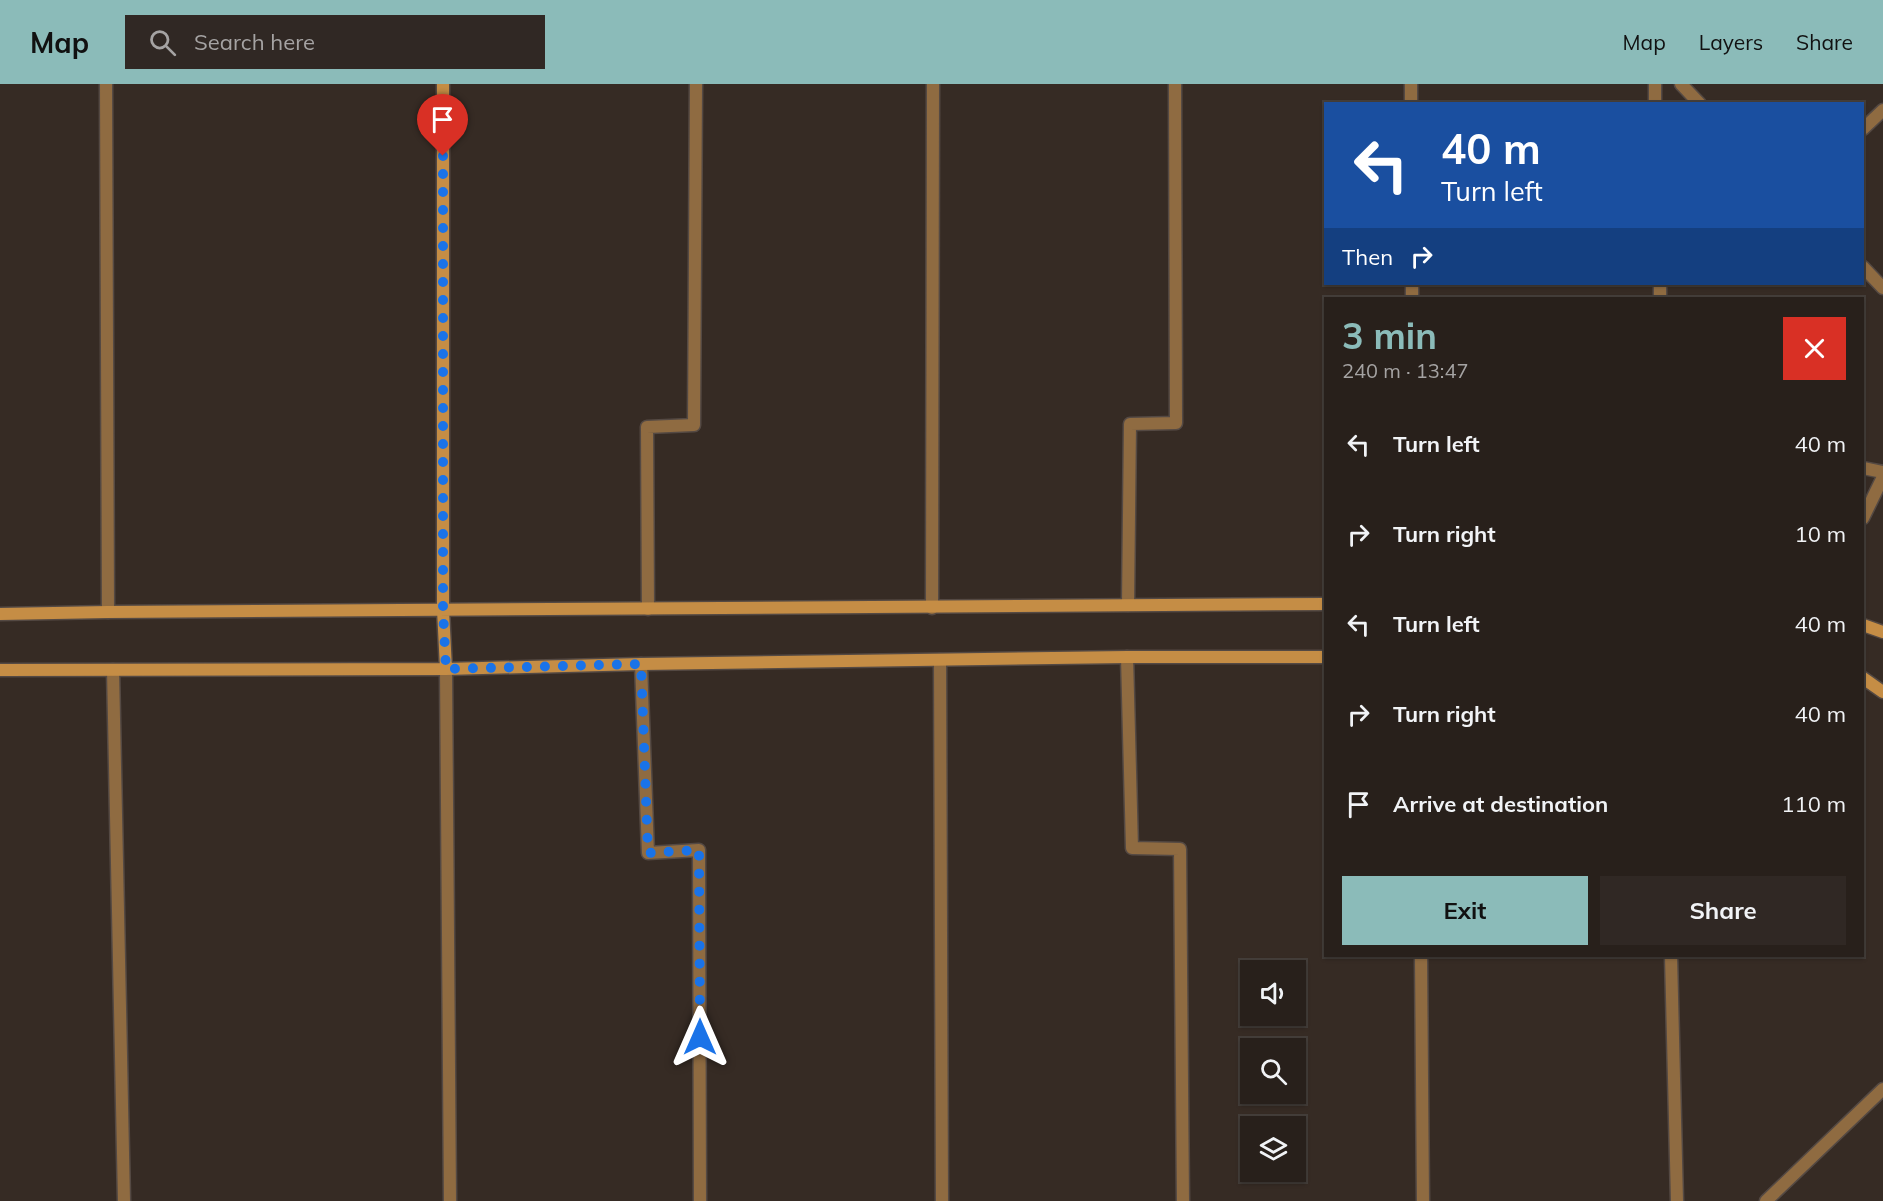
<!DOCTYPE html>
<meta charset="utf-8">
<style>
:root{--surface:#28201b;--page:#302824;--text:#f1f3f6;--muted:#a5a3a3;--line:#443e3a;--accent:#8bbbb9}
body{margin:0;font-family:Mulish,sans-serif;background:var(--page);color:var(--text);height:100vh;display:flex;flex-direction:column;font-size:22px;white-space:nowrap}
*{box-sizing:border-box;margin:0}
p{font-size:20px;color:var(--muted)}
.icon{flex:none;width:33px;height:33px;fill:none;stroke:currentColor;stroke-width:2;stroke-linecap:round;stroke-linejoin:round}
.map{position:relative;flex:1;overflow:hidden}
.details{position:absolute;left:1324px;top:213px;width:540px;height:660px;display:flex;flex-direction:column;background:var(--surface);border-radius:0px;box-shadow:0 2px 4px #0004,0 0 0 2px var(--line)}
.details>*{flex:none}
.top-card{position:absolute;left:1324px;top:18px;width:540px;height:183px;border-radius:0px;box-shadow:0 2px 4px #0004,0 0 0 2px var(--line);background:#1a4fa0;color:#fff;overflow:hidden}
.tools{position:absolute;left:1240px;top:876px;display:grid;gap:12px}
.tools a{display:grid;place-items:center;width:66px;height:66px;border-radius:0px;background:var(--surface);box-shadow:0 2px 4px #0004,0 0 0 2px var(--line);font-size:30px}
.pin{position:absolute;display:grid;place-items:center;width:51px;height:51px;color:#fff;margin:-62px -26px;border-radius:50% 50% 50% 0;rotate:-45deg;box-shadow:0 0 6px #0007}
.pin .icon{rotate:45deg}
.me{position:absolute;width:66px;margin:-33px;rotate:0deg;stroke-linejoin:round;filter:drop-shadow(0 0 4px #0008)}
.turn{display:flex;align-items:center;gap:21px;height:126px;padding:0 18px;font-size:27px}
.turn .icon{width:78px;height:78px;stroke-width:2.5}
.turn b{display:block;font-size:42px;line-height:51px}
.then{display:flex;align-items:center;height:57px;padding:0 18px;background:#0003;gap:12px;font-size:22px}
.round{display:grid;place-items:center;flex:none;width:63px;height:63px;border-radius:0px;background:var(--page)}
.head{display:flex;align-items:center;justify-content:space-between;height:102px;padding:0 18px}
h1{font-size:36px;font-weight:700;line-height:45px;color:var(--accent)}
.action{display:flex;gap:12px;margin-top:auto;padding:12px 18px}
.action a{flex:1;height:69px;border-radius:0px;background:var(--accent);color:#111;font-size:24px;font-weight:700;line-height:69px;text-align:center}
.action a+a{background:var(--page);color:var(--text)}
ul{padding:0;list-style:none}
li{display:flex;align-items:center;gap:18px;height:90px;padding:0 18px}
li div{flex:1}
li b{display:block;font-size:22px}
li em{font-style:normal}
header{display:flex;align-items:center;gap:36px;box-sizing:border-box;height:84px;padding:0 30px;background:var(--accent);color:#111}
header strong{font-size:28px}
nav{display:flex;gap:33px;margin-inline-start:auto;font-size:21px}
.search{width:420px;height:54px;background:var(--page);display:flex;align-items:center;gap:15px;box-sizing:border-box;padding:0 21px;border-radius:0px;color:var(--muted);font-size:22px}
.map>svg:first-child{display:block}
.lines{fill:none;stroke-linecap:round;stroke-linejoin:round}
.street-casing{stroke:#544943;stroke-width:15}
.secondary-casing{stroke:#544943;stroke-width:15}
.street{stroke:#8f6b41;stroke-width:12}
.secondary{stroke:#c58d45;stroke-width:12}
.route{stroke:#1a73e8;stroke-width:10;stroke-dasharray:0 18}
</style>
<header>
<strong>Map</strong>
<div class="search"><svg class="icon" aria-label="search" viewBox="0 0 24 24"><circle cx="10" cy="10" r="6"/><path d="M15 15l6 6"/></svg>Search here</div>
<nav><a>Map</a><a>Layers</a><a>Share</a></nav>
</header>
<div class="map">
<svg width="1883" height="1117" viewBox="0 0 1883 1117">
<rect width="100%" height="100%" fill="#362b24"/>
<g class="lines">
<g class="street-casing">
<path id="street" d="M106,0L108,528
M1411,0V20
M1655,0V20
M1681,0L1700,20
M1863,45L1883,26
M1863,183L1883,204
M1412,200V214
M1660,200V214
M1863,384L1883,388
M1863,434L1883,393
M1128,521L1130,340L1176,339L1175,0
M932,524L933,0
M648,525L647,343L694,341L696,0
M1127,573L1132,764L1180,765L1183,1117
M940,576L942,1117
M641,580L648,769L699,766L700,1117
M446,585L450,1117
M113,586L124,1117
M1421,872L1423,1117
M1671,872L1677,1117
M1766,1117L1883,1005"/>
</g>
<g class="secondary-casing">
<path id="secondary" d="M443,0V526L446,585
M0,530L108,528L1326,520
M1863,541L1883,548
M0,586L446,585L641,580L1127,573H1326
M1863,594L1883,608"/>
</g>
<use href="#street" class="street"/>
<use href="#secondary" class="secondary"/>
</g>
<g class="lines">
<path class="route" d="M443,72V526L446,585L641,580L648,769L699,766L700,953"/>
</g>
</svg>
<div class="tools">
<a><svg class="icon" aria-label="sound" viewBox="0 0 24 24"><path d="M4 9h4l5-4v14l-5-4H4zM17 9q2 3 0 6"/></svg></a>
<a><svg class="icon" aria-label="search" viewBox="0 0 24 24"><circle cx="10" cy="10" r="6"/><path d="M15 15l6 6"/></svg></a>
<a><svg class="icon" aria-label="layers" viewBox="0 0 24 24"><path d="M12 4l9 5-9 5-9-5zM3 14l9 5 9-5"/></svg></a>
</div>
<div class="pin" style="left:443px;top:72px;background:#d93025"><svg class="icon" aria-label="arrive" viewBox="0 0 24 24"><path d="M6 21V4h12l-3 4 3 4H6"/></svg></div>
<svg class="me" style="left:700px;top:953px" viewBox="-20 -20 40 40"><path d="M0-17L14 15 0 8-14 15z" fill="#1a73e8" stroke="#fff" stroke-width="4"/></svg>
<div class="top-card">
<div class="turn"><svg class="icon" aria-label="left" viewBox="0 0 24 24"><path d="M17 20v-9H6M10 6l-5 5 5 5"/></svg><div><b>40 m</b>Turn left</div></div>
<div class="then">Then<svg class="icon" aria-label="right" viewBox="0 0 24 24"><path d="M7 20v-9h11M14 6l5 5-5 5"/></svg></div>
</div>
<section class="details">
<div class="head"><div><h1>3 min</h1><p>240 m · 13:47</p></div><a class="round" style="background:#d93025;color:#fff"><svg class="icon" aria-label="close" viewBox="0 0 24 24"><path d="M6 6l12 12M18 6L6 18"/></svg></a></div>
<ul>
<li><svg class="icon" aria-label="left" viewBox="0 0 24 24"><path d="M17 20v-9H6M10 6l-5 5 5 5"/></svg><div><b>Turn left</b></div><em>40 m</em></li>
<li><svg class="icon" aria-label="right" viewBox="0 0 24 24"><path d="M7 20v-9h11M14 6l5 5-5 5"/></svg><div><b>Turn right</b></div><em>10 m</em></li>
<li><svg class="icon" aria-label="left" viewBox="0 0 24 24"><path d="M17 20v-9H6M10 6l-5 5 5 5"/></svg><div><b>Turn left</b></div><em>40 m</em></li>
<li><svg class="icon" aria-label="right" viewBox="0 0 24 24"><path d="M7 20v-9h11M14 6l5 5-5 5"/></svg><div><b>Turn right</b></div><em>40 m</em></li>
<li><svg class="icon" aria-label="arrive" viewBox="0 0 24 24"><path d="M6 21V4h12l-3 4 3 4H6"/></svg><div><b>Arrive at destination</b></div><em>110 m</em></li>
</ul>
<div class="action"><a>Exit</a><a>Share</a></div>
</section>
</div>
